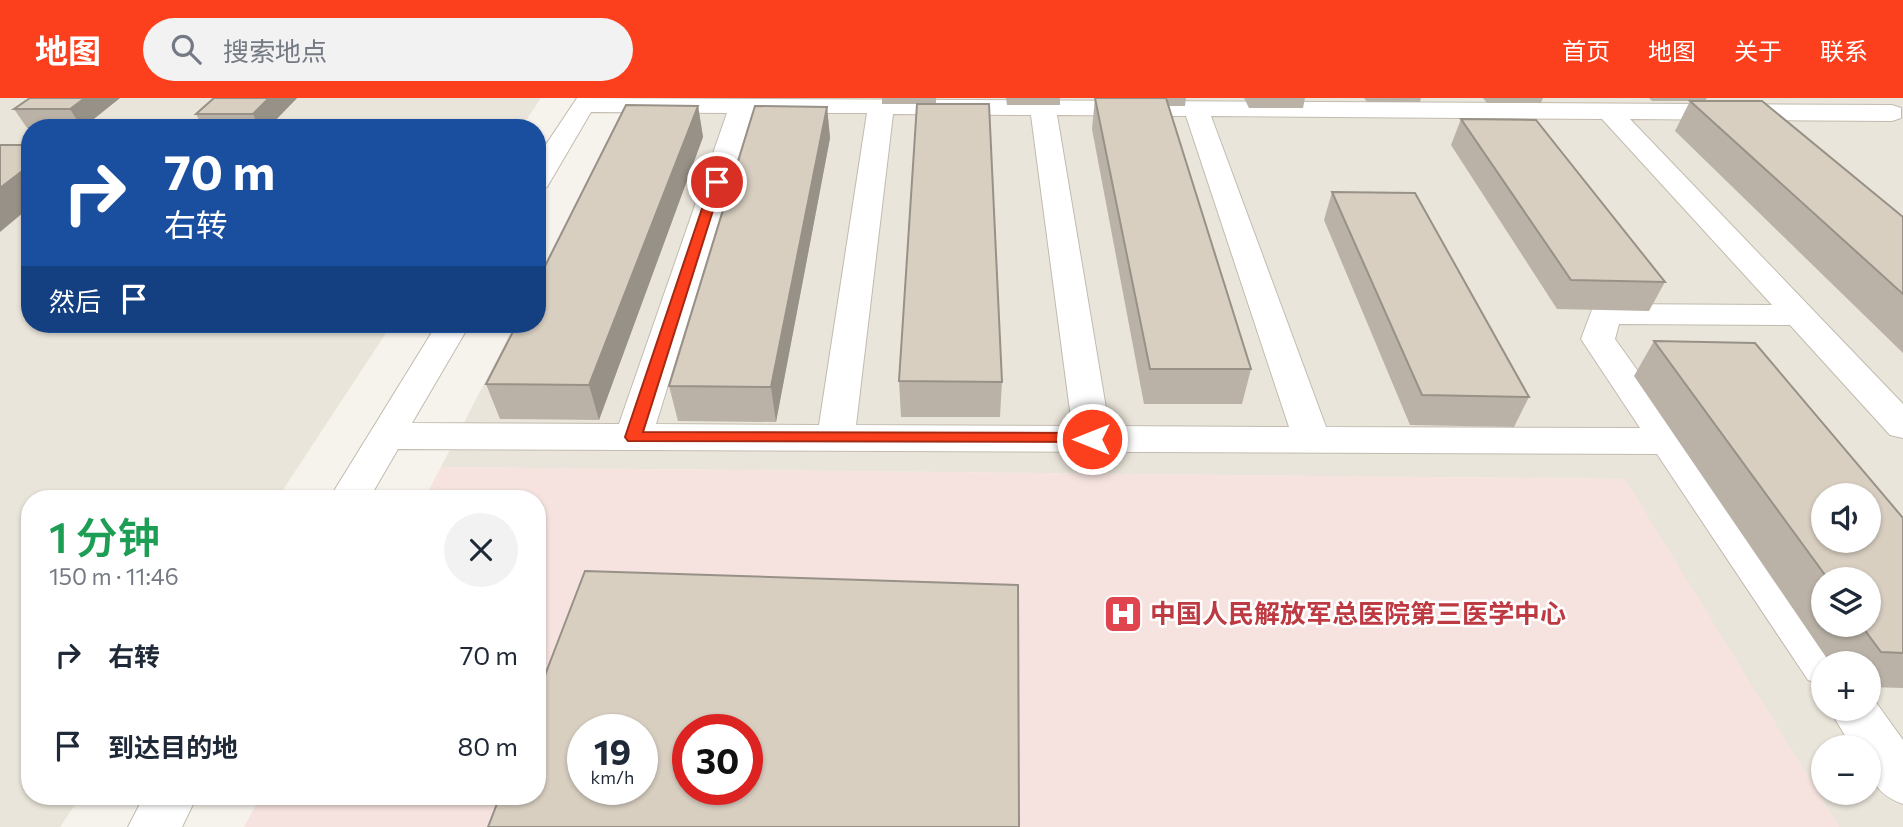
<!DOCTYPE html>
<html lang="zh">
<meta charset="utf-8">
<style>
:root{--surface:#fff;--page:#f2f2f3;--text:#1f2937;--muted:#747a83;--accent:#fc3f1d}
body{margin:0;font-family:Commissioner,"Noto Sans SC",sans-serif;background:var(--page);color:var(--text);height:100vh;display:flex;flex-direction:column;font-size:26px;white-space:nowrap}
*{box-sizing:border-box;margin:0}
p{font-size:23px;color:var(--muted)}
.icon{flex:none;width:38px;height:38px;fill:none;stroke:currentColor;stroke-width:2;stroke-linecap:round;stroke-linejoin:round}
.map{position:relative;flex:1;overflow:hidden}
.sheet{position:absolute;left:21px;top:392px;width:525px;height:315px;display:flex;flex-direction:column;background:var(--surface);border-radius:28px;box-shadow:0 2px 5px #0004}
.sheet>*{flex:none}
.banner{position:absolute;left:21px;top:21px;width:525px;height:214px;border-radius:28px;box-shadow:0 2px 5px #0004;background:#1a4fa0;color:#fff;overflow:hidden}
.tools{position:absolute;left:1811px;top:385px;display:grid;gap:14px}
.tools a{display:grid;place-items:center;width:70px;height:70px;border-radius:50%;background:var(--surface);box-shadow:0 2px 5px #0004;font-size:35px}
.speed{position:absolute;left:567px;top:616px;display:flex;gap:14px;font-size:35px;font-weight:700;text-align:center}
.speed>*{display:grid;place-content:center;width:91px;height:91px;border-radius:50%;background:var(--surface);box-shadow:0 2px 5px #0004;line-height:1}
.speed small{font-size:18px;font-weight:400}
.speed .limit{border:10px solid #d22;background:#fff;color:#111}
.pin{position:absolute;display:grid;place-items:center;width:60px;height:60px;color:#fff;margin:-30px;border:4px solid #fff;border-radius:50%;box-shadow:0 2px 7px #0007}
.me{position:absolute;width:77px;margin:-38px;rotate:270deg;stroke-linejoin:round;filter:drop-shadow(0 0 5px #0008)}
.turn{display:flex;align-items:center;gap:24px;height:147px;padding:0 28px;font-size:32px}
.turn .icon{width:91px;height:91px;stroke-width:2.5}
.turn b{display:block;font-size:49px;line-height:60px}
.then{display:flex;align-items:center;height:66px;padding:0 28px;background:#0003;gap:14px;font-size:26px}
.round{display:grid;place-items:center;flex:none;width:74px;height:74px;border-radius:37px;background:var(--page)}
.overview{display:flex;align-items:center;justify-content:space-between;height:119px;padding:0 28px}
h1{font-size:42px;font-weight:600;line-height:52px;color:#1e9e55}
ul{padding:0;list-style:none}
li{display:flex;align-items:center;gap:21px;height:91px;padding:0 28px}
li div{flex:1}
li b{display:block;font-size:26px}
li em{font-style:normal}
header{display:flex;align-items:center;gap:42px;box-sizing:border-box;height:98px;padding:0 35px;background:var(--accent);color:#fff}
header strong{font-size:33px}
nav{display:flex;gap:38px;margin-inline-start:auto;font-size:24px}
.search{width:490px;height:63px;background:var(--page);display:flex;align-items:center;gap:18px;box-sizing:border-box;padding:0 24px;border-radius:38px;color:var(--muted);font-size:26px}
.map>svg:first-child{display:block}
.residential{fill:#eae5da;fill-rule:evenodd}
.medical{fill:#f6e3e0;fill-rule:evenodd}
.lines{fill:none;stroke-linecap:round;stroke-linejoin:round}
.minor-casing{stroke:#c2bbae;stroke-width:2}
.minor{fill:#fff;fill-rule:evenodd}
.wall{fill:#bab2a6;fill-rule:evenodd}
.shaded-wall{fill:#979187}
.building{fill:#d8cfc1;stroke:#979187;stroke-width:2;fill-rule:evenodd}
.route{fill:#fc3f1d;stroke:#a42913;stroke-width:2}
.labels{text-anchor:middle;stroke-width:5;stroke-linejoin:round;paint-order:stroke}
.health-label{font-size:26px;font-weight:bold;fill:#be3a42;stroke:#fff;text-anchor:start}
</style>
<header>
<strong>地图</strong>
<div class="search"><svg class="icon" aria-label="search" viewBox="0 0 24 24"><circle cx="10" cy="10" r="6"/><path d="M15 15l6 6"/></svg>搜索地点</div>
<nav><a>首页</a><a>地图</a><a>关于</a><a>联系</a></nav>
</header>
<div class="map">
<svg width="1903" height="729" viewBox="0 0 1903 729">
<rect width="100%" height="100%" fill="#f6f3ec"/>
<path class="residential" d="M0,0H541L521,30H30V226H392L277,401H30V698H81L60,729H0Z
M631,0H1903V729H1839L1624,381L441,369L515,226H537V182ZM1824,397H1869V443H1824ZM1824,481H1869V527H1824ZM1824,565H1869V611H1824ZM1824,649H1869V695H1824Z"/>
<path class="medical" d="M441,369L1625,381L1839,729H244L261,698H537V401H424ZM583,632H642V691H583ZM688,632H747V691H688Z"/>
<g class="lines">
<g class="minor-casing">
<path id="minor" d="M577,0L1892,7L1901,10V20L1892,23L1630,21L1903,306V340L1890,337L1790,227L1619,226L1615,241L1846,565H1824V587L1808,582L1657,356L398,351L369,401H329L437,226H470L412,325L619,326L727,15L591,14L547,89L537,91V60ZM752,15H867L819,327L656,326ZM893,16L1031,17L1072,328L856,327ZM1057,17L1186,18L1289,329L1109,328ZM1211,18L1602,21L1772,207L1605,206L1593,209L1581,241L1640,330L1326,329Z
M1870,596L1903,642V706C1873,695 1869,679 1869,649H1852L1829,611H1869Z
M144,698H197L182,729H128Z"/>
</g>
<use href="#minor" class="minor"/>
</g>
<path class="wall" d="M120,0L83,30H27L14,11Z
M297,0L268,30H203L196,16Z
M882,0H936V6H882Z
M1006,0H1060V7H1007Z
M1095,0H1186L1185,8H1168L1251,271L1242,306H1144L1092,31Z
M1244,0H1305L1303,10H1249Z
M1364,0H1421L1420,4H1367Z
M1483,0H1543L1541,5H1487Z
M1649,0H1707L1705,3L1903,119V255L1675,33L1690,3H1652Z
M698,8L703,39L599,322L500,321L486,286Z
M827,9L830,40L776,324L678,323L669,288Z
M1461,21L1665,184L1649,213L1557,211L1451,47Z
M1332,94L1529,299L1514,329L1410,327L1324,122Z
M1654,243L1903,420V590L1869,589V565H1830L1634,278ZM1824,481H1869V527H1824Z
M899,283L1002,284L1000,319H901Z"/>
<path class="shaded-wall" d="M85,0H120L82,30L70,11Z
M269,0H297L268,30H259L253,16Z
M698,8L703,39L599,322L589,287Z
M827,9L830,40L776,324L771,289Z
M30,67V109L0,134V90Z"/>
<path class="building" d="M30,0H85L70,11H14Z
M214,0H269L253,16H196Z
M1095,0H1166L1251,271H1150Z
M1690,3H1762L1903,119V196Z
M917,6H989L1002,284L899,283Z
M626,7L698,8L589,287L486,286L517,226H537V184Z
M755,8L827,9L771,289L669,288Z
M1461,21L1536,22L1665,184L1571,182Z
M0,47H30V67L0,90Z
M1332,94L1415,95L1529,299L1422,297Z
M1654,243L1755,245L1903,420V555L1881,554L1861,527H1869V481H1828ZM1824,397H1869V443H1824Z
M585,473L1018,487L1019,729H488L500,698H537V598ZM583,632H642V691H583ZM688,632H747V691H688Z"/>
<path class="route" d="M717,81L722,84L643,334L1092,335L1100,341L1098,344L628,343L625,339L711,84Z"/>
<defs>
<g id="hospital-square" transform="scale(2.0125)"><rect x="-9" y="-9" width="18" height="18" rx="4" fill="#e0444e" stroke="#fff"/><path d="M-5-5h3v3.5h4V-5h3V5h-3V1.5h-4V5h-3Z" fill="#fff"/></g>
</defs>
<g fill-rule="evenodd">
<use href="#hospital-square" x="1123" y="516"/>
</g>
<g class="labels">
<g class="health-label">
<text x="1150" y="525">中国人民解放军总医院第三医学中心</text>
</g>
</g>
</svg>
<div class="tools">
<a><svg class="icon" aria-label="sound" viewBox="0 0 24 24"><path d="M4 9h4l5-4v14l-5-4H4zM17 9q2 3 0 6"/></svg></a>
<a><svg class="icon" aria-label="layers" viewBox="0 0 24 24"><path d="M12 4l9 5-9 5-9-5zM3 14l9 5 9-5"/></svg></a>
<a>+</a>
<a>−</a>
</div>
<div class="speed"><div>19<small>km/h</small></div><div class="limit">30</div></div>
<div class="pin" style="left:717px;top:84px;background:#d93025"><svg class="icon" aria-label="arrive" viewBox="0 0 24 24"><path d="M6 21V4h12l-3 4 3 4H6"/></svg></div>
<svg class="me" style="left:1092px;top:341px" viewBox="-20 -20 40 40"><circle r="17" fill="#fc3f1d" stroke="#fff" stroke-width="3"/><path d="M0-11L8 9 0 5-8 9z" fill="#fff"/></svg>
<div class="banner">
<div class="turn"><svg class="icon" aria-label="right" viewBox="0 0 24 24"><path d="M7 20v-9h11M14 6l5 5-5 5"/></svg><div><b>70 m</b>右转</div></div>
<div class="then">然后<svg class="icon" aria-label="arrive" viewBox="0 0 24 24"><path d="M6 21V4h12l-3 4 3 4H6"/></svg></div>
</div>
<section class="sheet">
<div class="overview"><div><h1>1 分钟</h1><p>150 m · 11:46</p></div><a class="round"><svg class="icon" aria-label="close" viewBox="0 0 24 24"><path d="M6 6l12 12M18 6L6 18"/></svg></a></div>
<ul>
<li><svg class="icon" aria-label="right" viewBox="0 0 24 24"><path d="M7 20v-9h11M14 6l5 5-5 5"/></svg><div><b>右转</b></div><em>70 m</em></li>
<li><svg class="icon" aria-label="arrive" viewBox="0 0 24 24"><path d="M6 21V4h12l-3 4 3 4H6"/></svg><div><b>到达目的地</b></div><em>80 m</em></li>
</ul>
</section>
</div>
